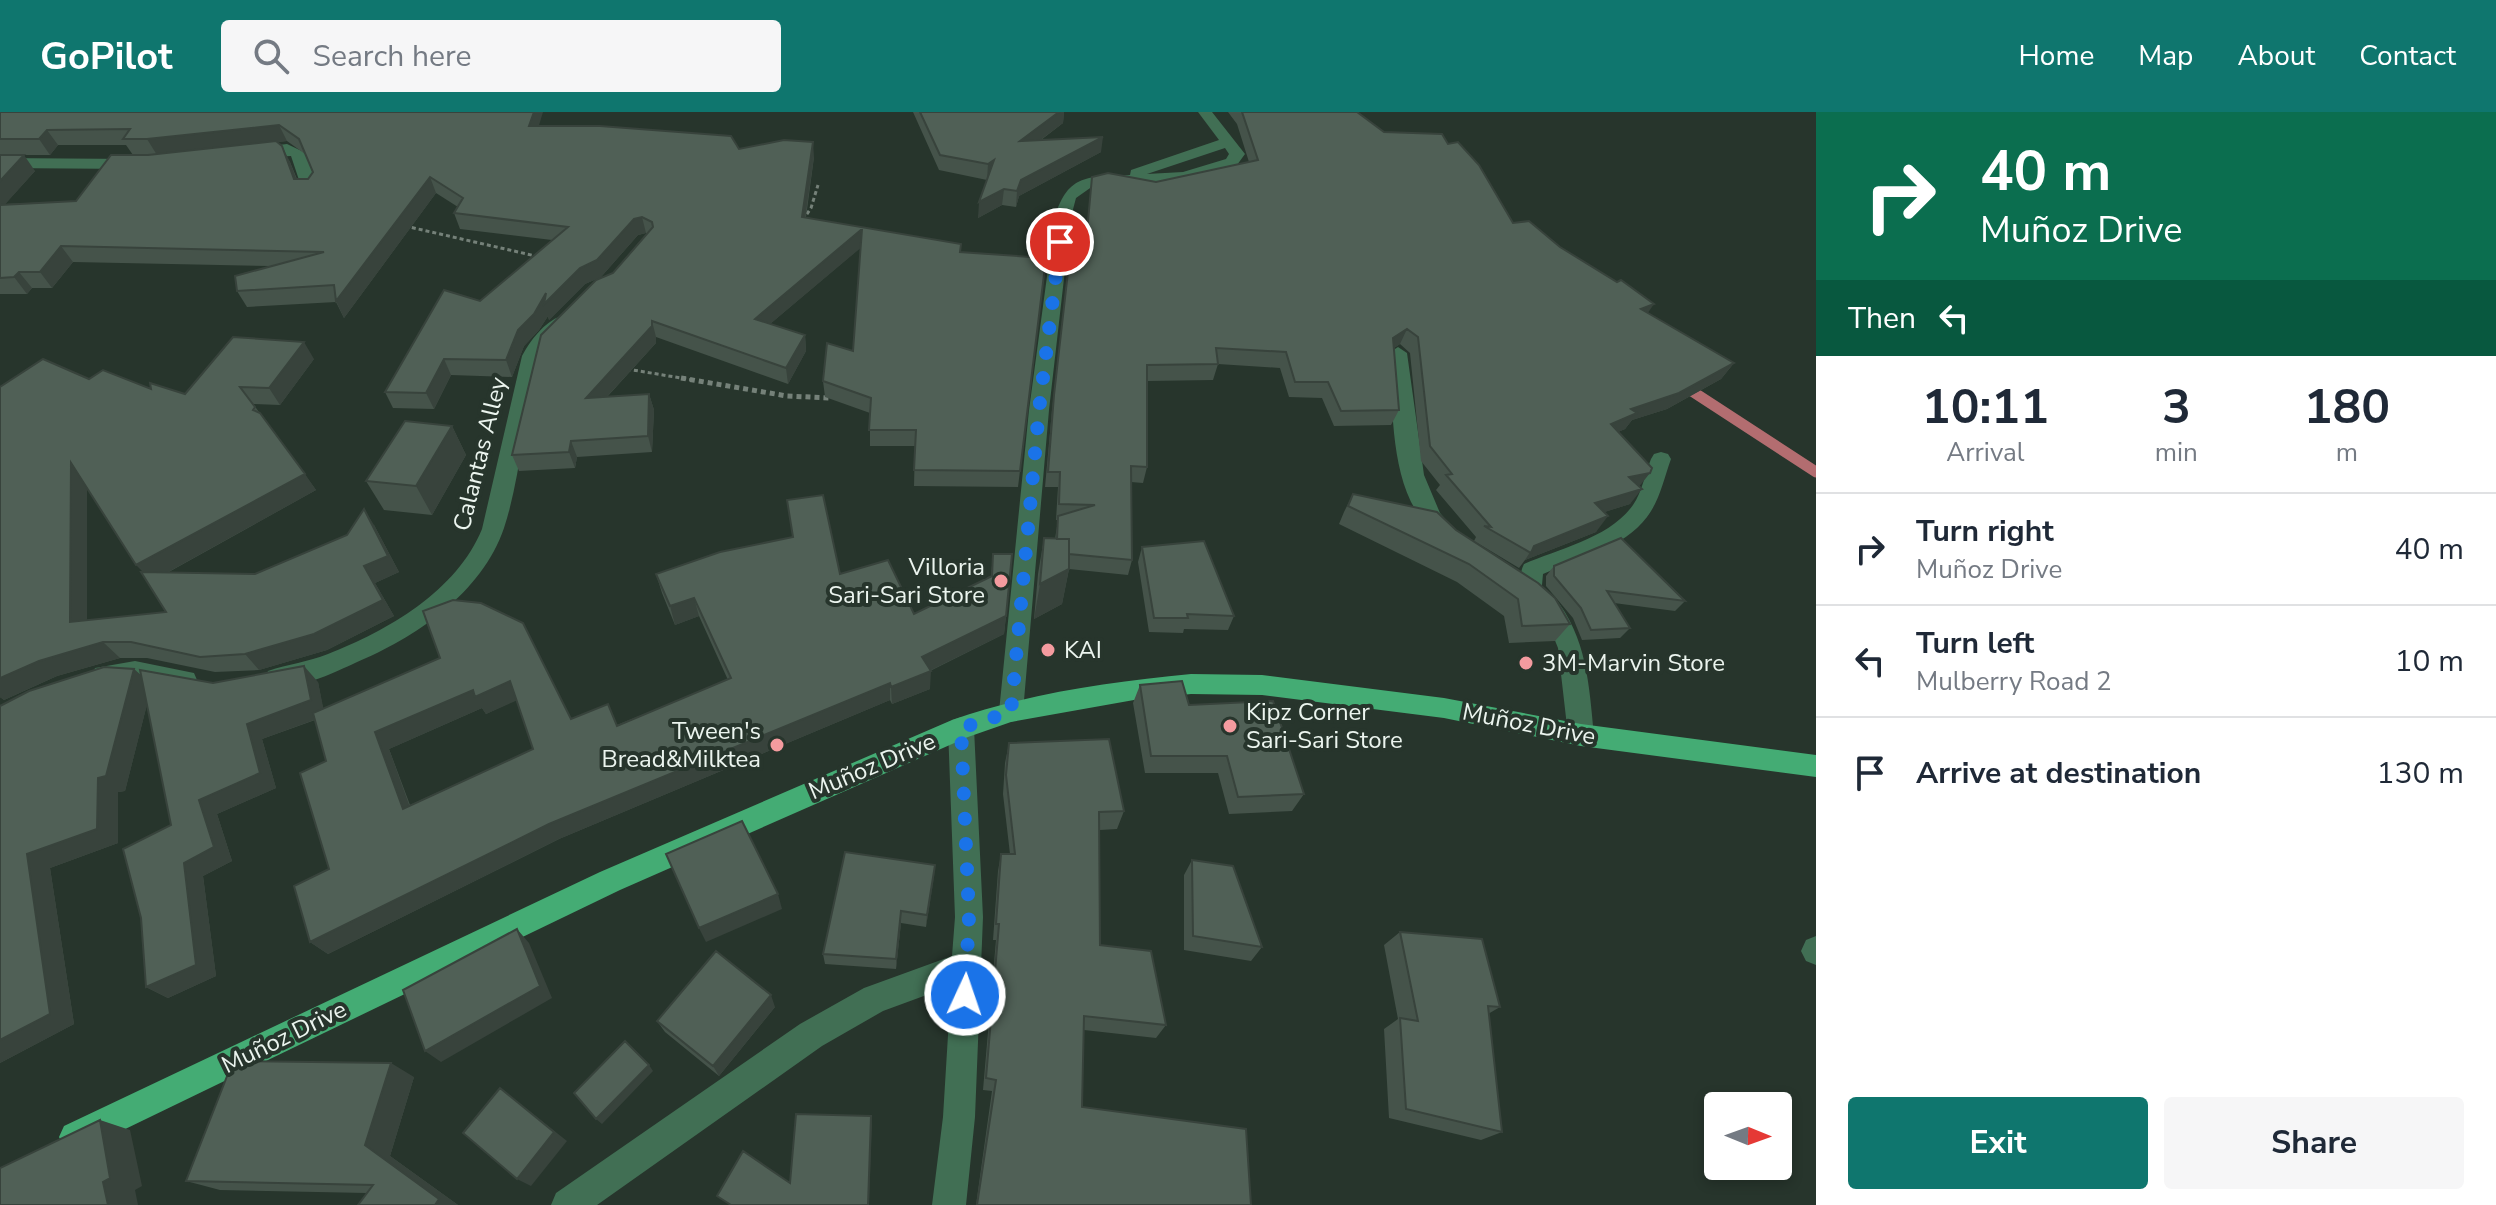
<!DOCTYPE html>
<meta charset="utf-8">
<style>
:root{--surface:#fff;--page:#f6f6f7;--text:#1f2937;--muted:#747a83;--line:#e0e1e3;--accent:#0f766e}
body{margin:0;font-family:"Nunito Sans",sans-serif;background:var(--page);color:var(--text);height:100vh;display:flex;flex-direction:column;font-size:30px;white-space:nowrap}
*{box-sizing:border-box;margin:0}
p{font-size:26px;color:var(--muted)}
.icon{flex:none;width:44px;height:44px;fill:none;stroke:currentColor;stroke-width:2;stroke-linecap:round;stroke-linejoin:round}
.map{position:relative;flex:1;overflow:hidden}
.drawer{display:flex;flex-direction:column;background:var(--surface);width:680px}
.drawer>*{flex:none}
.hud{background:#0b6e4f;color:#fff;overflow:hidden}
.needle{width:52px;rotate:91deg}
.controls{position:absolute;left:1704px;top:980px;display:grid;gap:16px}
.controls a{display:grid;place-items:center;width:88px;height:88px;border-radius:8px;background:var(--surface);box-shadow:0 4px 12px #0003;font-size:40px}
.pin{position:absolute;display:grid;place-items:center;width:68px;height:68px;color:#fff;margin:-34px;border:4px solid #fff;border-radius:50%;box-shadow:0 2px 8px #0007}
.me{position:absolute;width:88px;margin:-44px;rotate:3deg;stroke-linejoin:round;filter:drop-shadow(0 0 6px #0008)}
.turn{display:flex;align-items:center;gap:28px;height:168px;padding:0 32px;font-size:36px}
.turn .icon{width:104px;height:104px;stroke-width:2.5}
.turn b{display:block;font-size:56px;line-height:68px}
.then{display:flex;align-items:center;height:76px;padding:0 32px;background:#0003;gap:16px;font-size:30px}
.eta{display:flex;justify-content:space-evenly;align-items:center;height:136px;text-align:center}
.eta b{font-size:48px;font-weight:700;line-height:56px}
.action{display:flex;gap:16px;margin-top:auto;padding:16px 32px}
.action a{flex:1;height:92px;border-radius:8px;background:var(--accent);color:#fff;font-size:32px;font-weight:700;line-height:92px;text-align:center}
.action a+a{background:var(--page);color:var(--text)}
ul{padding:0;list-style:none}
li{display:flex;align-items:center;gap:24px;height:112px;padding:0 32px;border-top:2px solid var(--line)}
li div{flex:1}
li b{display:block;font-size:30px}
li em{font-style:normal}
header{display:flex;align-items:center;gap:48px;box-sizing:border-box;height:112px;padding:0 40px;background:var(--accent);color:#fff}
header strong{font-size:38px}
nav{display:flex;gap:44px;margin-inline-start:auto;font-size:28px}
.search{width:560px;height:72px;background:var(--page);display:flex;align-items:center;gap:20px;box-sizing:border-box;padding:0 28px;border-radius:8px;color:var(--muted);font-size:30px}
main{display:flex;flex:1;min-height:0}
.map>svg:first-child{display:block}
.lines{fill:none;stroke-linecap:round;stroke-linejoin:round}
.stream{stroke:#b36d70;stroke-width:11}
.path-far1{stroke:#758179;stroke-width:3;stroke-dasharray:4 3;stroke-linecap:butt}
.path{stroke:#758179;stroke-width:5;stroke-dasharray:5 4;stroke-linecap:butt}
.minor{fill:#416f54;fill-rule:evenodd}
.major{fill:#44ac74;fill-rule:evenodd}
.wall{fill:#45534a;fill-rule:evenodd}
.shaded-wall{fill:#38433c}
.building{fill:#506056;stroke:#38433c;stroke-width:2;fill-rule:evenodd}
.route{stroke:#1a73e8;stroke-width:14;stroke-dasharray:0 25.2}
.poi-dot{fill:#f49b9f;stroke:#27352c;stroke-width:3}
.labels{text-anchor:middle;stroke-width:8;stroke-linejoin:round;paint-order:stroke}
.street-label{font-size:24px;fill:#ebf4ee;stroke:#27352c}
.poi-label{font-size:24px;fill:#ebf4ee;stroke:#27352c;text-anchor:start}
</style>
<header>
<strong>GoPilot</strong>
<div class="search"><svg class="icon" aria-label="search" viewBox="0 0 24 24"><circle cx="10" cy="10" r="6"/><path d="M15 15l6 6"/></svg>Search here</div>
<nav><a>Home</a><a>Map</a><a>About</a><a>Contact</a></nav>
</header>
<main>
<div class="map">
<svg width="1816" height="1093" viewBox="0 0 1816 1093">
<rect width="100%" height="100%" fill="#27352c"/>
<g class="lines">
<path class="stream" d="M1681,272L1816,360"/>
<path class="path-far1" d="M803,108L811,96L818,73
M405,114L540,145
M627,257L693,268"/>
<path class="path" d="M681,266L787,284L831,286"/>
<path class="minor" d="M1198,0H1212L1245,42L1237,53L1184,70L1093,74L1076,86L1071,105L1049,298L1023,600L1020,607L1011,610L1002,607L999,600L1029,298L1055,105C1068,61 1089,65 1130,63L1131,58L1219,28ZM1225,36L1229,42L1226,47L1183,60L1147,62Z
M287,32L306,41L318,77L316,80H304L302,77L291,44L254,46L246,41L254,36Z
M0,46L134,47L142,52L134,57L0,56Z
M561,204L570,210L545,236L537,255C523,308 521,364 504,416C482,481 415,526 355,551C333,561 293,581 268,573L265,566L268,559C288,552 308,550 328,542C387,519 457,479 482,417L522,244C530,229 544,210 561,204Z
M1398,235L1407,241L1424,363L1440,401L1458,422L1455,428C1442,432 1437,425 1429,416C1388,373 1394,296 1389,241Z
M1661,340L1668,342L1671,347C1664,366 1660,388 1647,405C1624,436 1577,447 1543,462L1541,484L1554,485C1587,525 1589,573 1594,623L1590,631L1581,634L1572,631L1568,623L1558,536L1548,511L1534,491L1537,486L1524,485C1519,476 1519,461 1524,452C1558,437 1610,426 1633,393C1642,380 1645,362 1651,347L1654,342Z
M135,549L194,561L197,568L194,575C176,581 154,570 135,569C121,569 108,574 95,570L92,563L95,556Z
M961,605L970,608L974,616L983,805L975,1005L966,1093H932L943,1005L951,874L883,899L822,934L597,1093H551L556,1081L800,912L864,876L952,844L955,805L948,616L952,608Z
M1816,824V853L1806,849L1801,839L1806,828Z"/>
<path class="major" d="M1191,562L1262,563L1444,586L1581,612L1816,643V665L1581,634L1444,606L1262,583L1191,582L1134,588L1011,610L968,625L620,778L86,1036L75,1041L64,1036L59,1025L64,1014L600,760L952,608C1029,581 1110,570 1191,562Z"/>
</g>
<path class="wall" d="M0,0L539,14L814,45L806,105L961,140L1046,146L1018,375L914,374L915,334H870V301L825,285L823,269L853,239L861,135L770,212L805,223L806,239L788,272L656,225V231L607,285L649,282L654,298L652,340L577,345L575,356L519,359L512,343L613,161L647,122L646,121L638,123L601,165L585,172L549,208L548,204L539,218L524,234L512,265L451,263L434,297L393,296L385,280L480,189L552,128L460,117L454,101L458,95L436,81L344,206L336,190L247,195L237,179L270,154L73,150L52,176H32L27,182H0V43L35,59L5,92L76,89L133,43L126,33H58L50,43H0ZM287,29L305,42L313,60L308,67H297L290,50L277,30Z
M913,0H1064L1063,11L1041,28L1101,40L1019,84L1016,95L1002,93L978,106L987,68L939,58Z
M1228,0H1357L1384,20L1448,32L1513,111L1560,135L1648,201L1734,251L1721,267L1667,297L1632,308L1625,317L1618,320L1639,374L1630,392L1604,400L1596,420L1525,448L1519,456L1474,429L1476,425L1436,378L1440,373L1421,349L1410,241L1400,232L1394,236L1399,298L1391,313L1334,314L1322,286L1289,285L1280,256L1218,252L1213,268L1147,269V355L1143,371L1131,370L1132,448L1128,463L1069,457L1062,492L1034,507L1038,462L1044,426L1055,427L1058,408H1056L1058,375H1045L1052,298L1067,166L1083,153L1092,65L1156,70L1249,50L1237,12Z
M314,247L280,293L253,292L316,378L167,461L255,462L374,413L399,460L375,471L394,504L327,538L259,558L215,560L147,546H120L57,564L4,588L0,585V275L89,267L185,282ZM87,375L143,460L166,500L87,508Z
M452,314L466,343L432,403L384,398L366,369Z
M1353,382L1456,418L1570,512L1555,529L1509,531L1504,504L1457,470L1339,412L1344,400Z
M787,388L840,462L914,502L991,465L993,442L1006,504L1004,522L930,559V577L892,592L890,588L559,727L328,842L310,830L329,757L326,649L315,608L262,627L276,676L217,702L232,749L203,764L216,864L168,886L146,875L171,713L147,592L125,679L118,680V731L50,756L74,912L0,951V594L134,557L141,564L213,571L318,570L323,597L440,546L571,607L617,613L728,568L699,504L675,513L662,481L656,462L793,425ZM516,588L533,637L410,693L389,637L482,596L486,602Z
M1142,435L1234,504L1228,518L1184,517L1183,521L1149,520L1138,450Z
M1554,454L1685,489L1675,499L1614,491L1630,516L1620,526L1582,528L1573,506L1546,474V464Z
M1140,573L1189,593L1304,682L1292,699L1229,702L1218,661H1145L1133,591Z
M1009,631L1124,699L1117,717L1100,718V833L1166,913L1156,926L1084,918L1082,995L1251,1093H976L992,979L983,978L996,828H993L998,759L1001,742H1010L1003,682L1005,651Z
M1192,748L1262,835L1251,849L1184,838V763Z
M935,753L926,815L901,811L896,857L825,852L823,842Z
M1400,820L1500,895L1488,902L1502,1020L1481,1028L1389,1006L1384,917L1398,907L1384,833Z
M775,895L719,964L665,920L657,909Z
M414,965L390,1044L458,1093H358L367,1081L220,1078L186,1069Z"/>
<path class="shaded-wall" d="M534,0H543L534,30L529,14Z
M1059,0H1064L1063,11L1019,44L1020,29Z
M279,13L287,29L157,43L147,27Z
M47,18L58,33L50,43L39,27Z
M1103,25L1101,40L1019,84L1016,95L1017,79L1021,68Z
M813,30L814,45L803,121L802,105Z
M282,34L290,50L302,82L294,67Z
M24,43L35,59L0,98V69Z
M994,48L987,68L988,52Z
M430,65L436,81L344,206L336,189Z
M1004,77L1002,93L978,106L979,90Z
M642,105L646,121L638,123L601,165L585,172L549,208L548,204L539,218L524,234L512,265L506,248L518,218L546,181L580,156L634,107Z
M862,117L863,134L757,223L755,207Z
M61,134L73,150L52,176L40,160Z
M19,160L32,176L27,182L14,165Z
M1654,192L1643,208L1641,197Z
M652,209L656,225V231L591,302L586,286Z
M1407,217L1400,232L1386,241L1393,226Z
M805,223L806,239L788,272L786,256Z
M304,230L314,247L280,293L269,276Z
M444,247L451,263L434,297L426,281Z
M1734,251L1721,267L1667,297L1632,308L1625,317L1600,328L1611,312L1631,297Z
M649,282L654,298L652,340L648,324Z
M452,314L466,343L432,403L416,374Z
M571,329L577,345L575,356L569,340Z
M71,351L87,368V526L70,510Z
M1650,361L1638,376L1629,365Z
M305,362L316,378L152,469L136,453Z
M1642,377L1630,392L1583,407L1595,391Z
M364,397L374,413L399,460L375,471L394,504L327,538L259,558L245,542L364,454Z
M1608,404L1596,420L1525,448L1534,434Z
M1069,457L1062,492L1034,507L1040,472Z
M694,486L699,504L675,513L670,494Z
M1006,504L1004,522L925,561L931,559L930,577L892,592L891,575L922,545Z
M103,530L120,546L57,564L4,588L0,585V550L39,549Z
M304,554L318,570L325,604L262,627L276,676L217,702L232,749L203,764L216,864L168,886L146,875L199,688L247,612Z
M134,557L152,573L125,679L118,680V731L50,756L74,912L0,951V928L27,742L98,666Z
M510,569L520,587L486,602L482,596L389,637L416,712L403,697L375,620L473,578Z
M890,571V588L559,727L328,842L310,830L549,712Z
M935,753L934,765L926,815L927,803Z
M778,782L782,797L706,830L699,816Z
M901,799V811L896,857V847Z
M517,817L529,831L552,886L441,950L425,939Z
M771,883L775,895L719,964L713,954Z
M391,951L414,965L390,1044L458,1093H435L365,1033Z
M649,953L653,959L602,1012L596,1007Z
M500,976L567,1029L531,1074L517,1067Z
M871,1004L872,1012L869,1093H868Z
M100,1008L130,1018L142,1074L135,1078L138,1093H108L103,1070Z"/>
<path class="building" d="M0,0H534L529,14H600L731,24L739,37L784,28L813,30L802,105L961,132L960,140L1046,146L1020,359L914,358L916,318H869L871,286L823,269L827,231L853,239L862,117L755,207L805,223L786,256L652,209V214L586,286L649,282L648,324L571,329L569,340L512,343L541,223L596,168L613,161L653,115L652,110L642,105L634,107L597,148L580,156L544,192L546,181L534,202L518,218L506,248L444,247L426,281L385,280L444,178L480,189L568,115L454,101L463,86L430,65L336,189L334,173L237,179L235,164L324,140L61,134L40,160H19L14,165L0,166V93L76,89L111,43H148L276,29L282,34L294,67H308L313,60L299,27L279,13L147,27H123L130,17L47,18L39,27H0Z
M920,0H1059L1020,29L1103,25L1021,68L1017,79L1004,77L979,90L994,48L988,52L940,43Z
M1242,0H1357L1384,20L1442,22L1448,32L1458,30L1479,53L1513,111L1529,109L1560,135L1617,170L1621,168L1654,192L1641,197L1734,251L1679,281L1631,297L1637,301L1611,312L1652,356L1650,361L1629,365L1642,377L1595,391L1608,404L1534,434L1531,441L1484,414L1491,415L1446,363L1452,362L1430,334L1418,225L1407,217L1393,226L1399,298L1341,299L1328,270H1295L1286,240L1216,236L1218,252L1147,253V355L1131,354L1132,448L1069,442V427H1057L1058,404L1095,393L1059,392L1060,360H1048L1054,283L1069,151L1084,153L1092,65L1108,61L1156,70L1258,48Z
M0,43H24L0,69Z
M233,225L304,230L269,276L240,275L255,295L253,298L260,301L305,362L136,453L71,351L70,510L166,500L141,460L255,462L347,423L364,397L388,444L364,454L383,488L314,522L245,542L200,545L131,530H103L39,549L0,566V275L43,247L89,267L103,258L151,277L150,271L185,282Z
M405,309L452,314L416,374L366,369Z
M1353,382L1437,400L1456,418L1538,471L1555,486L1570,512L1522,514L1518,487L1469,452L1348,394Z
M823,383L840,462L888,448L914,502L992,464L993,442H1012L1006,504L922,545L931,559L891,575L890,571L549,712L310,830L294,774L329,757L300,661L326,649L313,601L440,546L423,499L453,488L481,491L523,511L571,607L608,592L617,614L731,566L694,486L670,494L656,462L720,440L793,425L787,388ZM510,569L533,637L403,697L375,620L473,578L475,585Z
M1044,426L1069,427V457L1040,472Z
M1621,426L1685,489L1607,479L1630,516L1591,518L1581,496L1554,464V454Z
M1204,429L1234,504L1187,502L1188,506H1154L1142,435Z
M304,554L311,588L247,612L260,661L199,688L214,735L184,751L196,853L146,875L141,806L123,737L171,713L140,558L213,571Z
M104,555L134,557L106,664L98,666L97,717L27,742L50,902L0,928V594L29,579Z
M1182,569L1189,593L1273,589L1304,682L1238,685L1227,644H1151L1140,573Z
M1109,627L1124,699L1099,700L1100,833L1151,839L1166,913L1084,904L1082,995L1246,1017L1251,1093H977L996,968L986,966L999,812H996L1001,742H1015L1006,663L1009,631Z
M742,709L778,782L699,816L666,742Z
M845,740L935,753L927,803L901,799L896,847L823,842Z
M1192,748L1233,754L1262,835L1193,824Z
M517,817L540,874L425,939L403,878Z
M1400,820L1482,827L1500,895L1488,894L1502,1020L1406,997L1400,906L1418,909Z
M716,839L771,883L713,954L657,909Z
M625,929L649,953L596,1007L574,981Z
M233,949L391,951L365,1033L439,1087L435,1093H358L373,1073L186,1069Z
M500,976L554,1020L517,1067L463,1021Z
M796,1002L871,1004L868,1093H731L717,1084L743,1039L790,1071Z
M100,1008L110,1066L103,1070L108,1093H0V1056Z"/>
<g class="lines">
<path class="route" d="M965,883L969,805L961,616L1011,600L1039,298L1060,130"/>
</g>
<g class="poi-dot">
<circle cx="1001" cy="469" r="8"/>
<circle cx="1048" cy="538" r="8"/>
<circle cx="1526" cy="551" r="8"/>
<circle cx="1230" cy="614" r="8"/>
<circle cx="777" cy="633" r="8"/>
</g>
<g class="labels">
<g class="street-label">
<text transform="translate(480 342) rotate(-76)" y="8">Calantas Alley</text>
<text transform="translate(1529 612) rotate(11)" y="8">Muñoz Drive</text>
<text transform="translate(872 654) rotate(-23)" y="8">Muñoz Drive</text>
<text transform="translate(284 925) rotate(-26)" y="8">Muñoz Drive</text>
</g>
<g class="poi-label">
<text x="985" y="463" text-anchor="end">Villoria<tspan x="985" dy="28">Sari-Sari Store</tspan></text>
<text x="1064" y="546">KAI</text>
<text x="1542" y="559">3M-Marvin Store</text>
<text x="1246" y="608">Kipz Corner<tspan x="1246" dy="28">Sari-Sari Store</tspan></text>
<text x="761" y="627" text-anchor="end">Tween's<tspan x="761" dy="28">Bread&amp;Milktea</tspan></text>
</g>
</g>
</svg>
<div class="controls">
<a><svg class="needle" viewBox="-14 -14 28 28"><path d="M0-13l5 13h-10z" fill="#e53935"/><path d="M0 13l5-13h-10z" fill="#747a83"/></svg></a>
</div>
<div class="pin" style="left:1060px;top:130px;background:#d93025"><svg class="icon" aria-label="arrive" viewBox="0 0 24 24"><path d="M6 21V4h12l-3 4 3 4H6"/></svg></div>
<svg class="me" style="left:965px;top:883px" viewBox="-20 -20 40 40"><circle r="17" fill="#1a73e8" stroke="#fff" stroke-width="3"/><path d="M0-11L8 9 0 5-8 9z" fill="#fff"/></svg>
</div>
<section class="drawer">
<div class="hud">
<div class="turn"><svg class="icon" aria-label="right" viewBox="0 0 24 24"><path d="M7 20v-9h11M14 6l5 5-5 5"/></svg><div><b>40 m</b>Muñoz Drive</div></div>
<div class="then">Then<svg class="icon" aria-label="left" viewBox="0 0 24 24"><path d="M17 20v-9H6M10 6l-5 5 5 5"/></svg></div>
</div>
<div class="eta">
<div><b>10:11</b><p>Arrival</p></div>
<div><b>3</b><p>min</p></div>
<div><b>180</b><p>m</p></div>
</div>
<ul>
<li><svg class="icon" aria-label="right" viewBox="0 0 24 24"><path d="M7 20v-9h11M14 6l5 5-5 5"/></svg><div><b>Turn right</b><p>Muñoz Drive</p></div><em>40 m</em></li>
<li><svg class="icon" aria-label="left" viewBox="0 0 24 24"><path d="M17 20v-9H6M10 6l-5 5 5 5"/></svg><div><b>Turn left</b><p>Mulberry Road 2</p></div><em>10 m</em></li>
<li><svg class="icon" aria-label="arrive" viewBox="0 0 24 24"><path d="M6 21V4h12l-3 4 3 4H6"/></svg><div><b>Arrive at destination</b></div><em>130 m</em></li>
</ul>
<div class="action"><a>Exit</a><a>Share</a></div>
</section>
</main>
